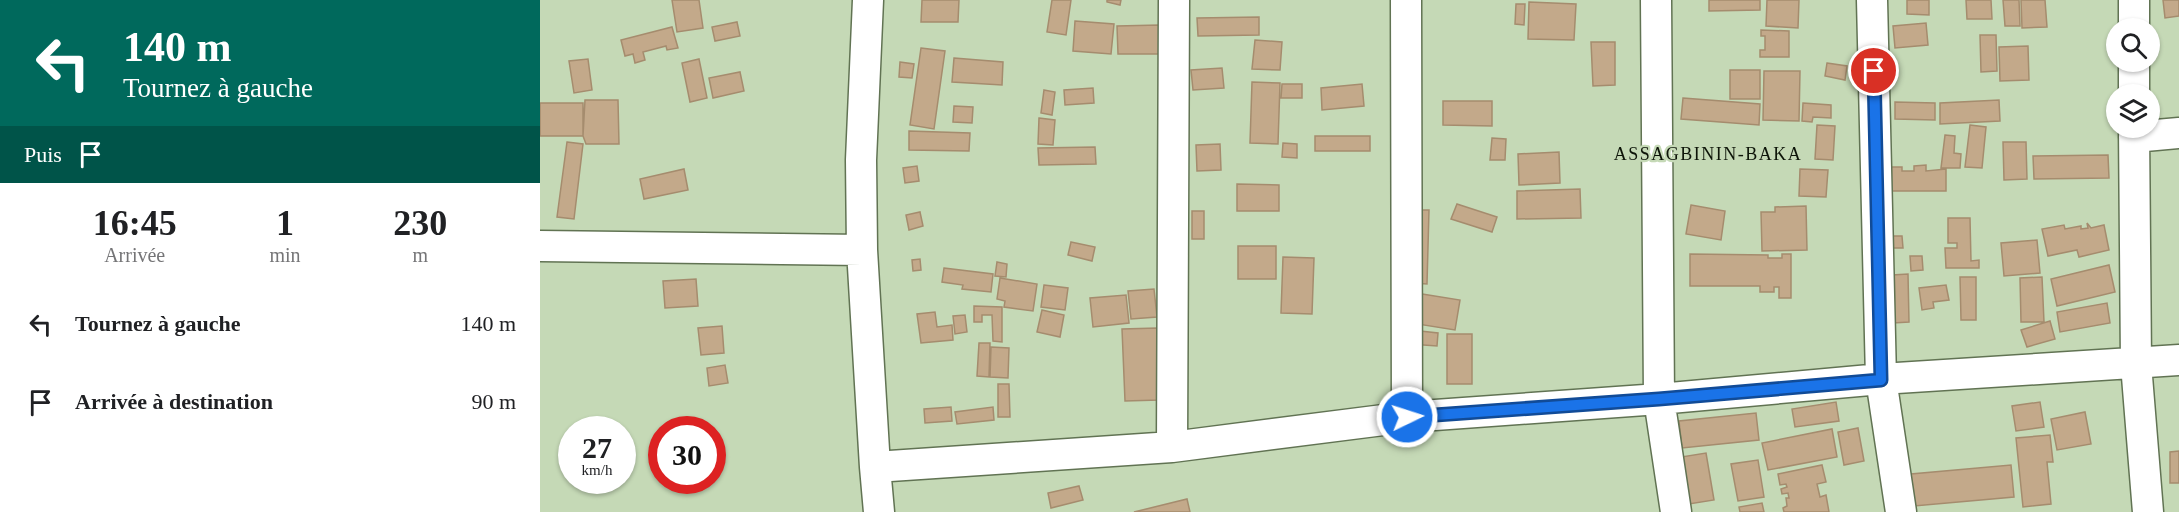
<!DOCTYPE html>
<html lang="fr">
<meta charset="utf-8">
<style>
:root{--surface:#fff;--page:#f2f2f2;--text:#202124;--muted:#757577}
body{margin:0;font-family:"Times New Roman",serif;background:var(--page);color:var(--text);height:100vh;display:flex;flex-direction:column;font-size:22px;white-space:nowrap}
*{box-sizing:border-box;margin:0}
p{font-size:20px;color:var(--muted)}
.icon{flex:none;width:33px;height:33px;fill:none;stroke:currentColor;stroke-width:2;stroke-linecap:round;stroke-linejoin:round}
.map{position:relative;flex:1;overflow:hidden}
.panel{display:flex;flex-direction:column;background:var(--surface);width:540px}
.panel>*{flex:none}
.hud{background:#00695c;color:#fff;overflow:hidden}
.fabs{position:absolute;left:1566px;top:18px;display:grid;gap:12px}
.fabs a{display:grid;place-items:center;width:54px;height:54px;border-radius:50%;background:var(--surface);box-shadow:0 2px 4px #0004;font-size:30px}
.speed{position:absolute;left:18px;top:416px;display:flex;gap:12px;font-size:30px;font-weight:700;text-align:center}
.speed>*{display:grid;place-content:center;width:78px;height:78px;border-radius:50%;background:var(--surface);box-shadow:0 2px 4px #0004;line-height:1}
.speed small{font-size:15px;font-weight:400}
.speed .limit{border:9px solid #d22;background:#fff;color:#111}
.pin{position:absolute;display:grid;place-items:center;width:51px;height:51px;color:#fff;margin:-26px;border:3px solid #fff;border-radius:50%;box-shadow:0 2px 6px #0007}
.me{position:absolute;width:66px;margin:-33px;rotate:86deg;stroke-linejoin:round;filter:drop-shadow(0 0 4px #0008)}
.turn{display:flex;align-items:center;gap:21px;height:126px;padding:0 24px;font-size:27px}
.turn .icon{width:78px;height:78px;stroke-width:2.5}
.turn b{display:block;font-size:42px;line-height:51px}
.then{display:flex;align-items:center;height:57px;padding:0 24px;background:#0003;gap:12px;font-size:22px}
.eta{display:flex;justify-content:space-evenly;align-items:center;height:102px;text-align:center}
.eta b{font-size:36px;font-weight:700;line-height:42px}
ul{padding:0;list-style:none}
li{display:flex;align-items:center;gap:18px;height:78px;padding:0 24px}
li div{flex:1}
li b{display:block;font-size:22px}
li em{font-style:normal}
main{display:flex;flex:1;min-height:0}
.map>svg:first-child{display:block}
.building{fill:#c3a98a;stroke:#a58c6e;stroke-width:1.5}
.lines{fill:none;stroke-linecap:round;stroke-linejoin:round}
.minor-casing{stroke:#617353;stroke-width:33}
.minor{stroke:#fff;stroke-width:30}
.route-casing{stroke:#114b97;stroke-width:15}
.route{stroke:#1a73e8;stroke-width:10}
.labels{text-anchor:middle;stroke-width:4.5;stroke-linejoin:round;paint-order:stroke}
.quarter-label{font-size:18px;letter-spacing:1.5px;fill:#0d1408;stroke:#c5d9b6}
</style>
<main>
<section class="panel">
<div class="hud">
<div class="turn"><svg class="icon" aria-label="left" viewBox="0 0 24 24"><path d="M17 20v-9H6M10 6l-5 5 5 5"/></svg><div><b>140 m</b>Tournez à gauche</div></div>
<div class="then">Puis<svg class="icon" aria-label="arrive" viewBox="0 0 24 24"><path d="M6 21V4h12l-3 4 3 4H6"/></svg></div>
</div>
<div class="eta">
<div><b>16:45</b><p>Arrivée</p></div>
<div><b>1</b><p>min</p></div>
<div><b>230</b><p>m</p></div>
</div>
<ul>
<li><svg class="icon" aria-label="left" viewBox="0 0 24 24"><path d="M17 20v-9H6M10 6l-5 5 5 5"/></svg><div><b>Tournez à gauche</b></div><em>140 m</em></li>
<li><svg class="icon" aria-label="arrive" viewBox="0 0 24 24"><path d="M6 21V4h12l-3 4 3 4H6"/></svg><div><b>Arrivée à destination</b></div><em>90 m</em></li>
</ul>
</section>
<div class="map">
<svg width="1639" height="512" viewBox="0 0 1639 512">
<rect width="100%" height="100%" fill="#c5d9b6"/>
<path class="building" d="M132,0H159L163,28L137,32Z
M382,0H419L418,22H381Z
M512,0H531L526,35L507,32Z
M567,0H581L580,5L567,2Z
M1169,0H1220V10L1169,11Z
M1227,0H1259L1258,28L1226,26Z
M1367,0H1389V15L1367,14Z
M1426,0H1451L1452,19H1427Z
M1463,0H1479L1480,26H1465Z
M1481,0H1505L1507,27L1482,28Z
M1623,0H1639V16L1625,18Z
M989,2L1036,4L1034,40L988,39Z
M976,4H985L984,25L975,24Z
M719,17V35L658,36L657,18Z
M535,21L574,24L571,54L533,51Z
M197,22L200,36L175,41L172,27Z
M1386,23L1388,45L1355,48L1353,26Z
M619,25V54H578L577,26Z
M132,27L138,48L127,50L126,46L103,52L105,60L95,63L93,54L85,56L81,40Z
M1221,30L1249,31V57H1220V50H1225V36H1221Z
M1440,35H1456L1457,71L1441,72Z
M715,40L742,42L740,70L712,69Z
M1051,42H1075V85L1053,86Z
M1488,46L1489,80L1460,81L1459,47Z
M381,48L405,51L394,129L370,125Z
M414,58L463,62L462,85L412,82Z
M48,59L52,90L34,93L29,61Z
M159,59L167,98L150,102L142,63Z
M360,62L374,64L372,78L359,77Z
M1287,63L1307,66L1305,80L1285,76Z
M682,68L684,88L653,90L651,70Z
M1190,70H1220V99H1190Z
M1224,71H1260L1259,121L1223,120Z
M200,72L204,91L173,98L169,78Z
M712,82L740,83L738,144L710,143Z
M742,84H762V98H741Z
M822,84L824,106L782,110L781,88Z
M553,88L554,103L525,105L524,90Z
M504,90L515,92L512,115L501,113Z
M1143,98L1220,104L1219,125L1141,119Z
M45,100H78L79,144H46L43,136Z
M1459,100L1460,121L1400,124V103Z
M903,101H952V126L903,125Z
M1355,102L1395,103V120L1355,119Z
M0,103H43V136H0Z
M1263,103L1291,105V118L1273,117L1272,122L1262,121Z
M414,106L433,107L432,123L413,122Z
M499,118L515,120L513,145L498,144Z
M1277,125L1295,126L1293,160L1275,159Z
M1430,125L1446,127L1442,168L1425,167Z
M369,131L430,133L429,151L369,150Z
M1405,135L1415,136L1414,153L1421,154L1420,168H1401Z
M775,136H830V151H775Z
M952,138L966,139L965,160H950Z
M27,142L43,144L34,219L17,217Z
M1463,142H1486L1487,179L1464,180Z
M743,143L757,144V158L742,157Z
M680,144L681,170L657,171L656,145Z
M555,147L556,164L499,165L498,148Z
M1019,152L1020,183L979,185L978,154Z
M1568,155L1569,178L1494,179L1493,156Z
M1386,165V171L1406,169V191H1349V167H1362V171H1374V166Z
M377,166L379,181L365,183L363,168Z
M144,169L148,190L104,199L100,179Z
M1260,169L1288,170L1286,197L1259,196Z
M697,184L739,185V211H697Z
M1040,189L1041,218L977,219V191Z
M917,204L957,217L952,232L911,219Z
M1151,205L1185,211L1181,240L1146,234Z
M1266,206L1267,250L1222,251L1221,212H1235V207Z
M874,210H889L887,284L873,283Z
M652,211H664V239H652Z
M380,212L383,226L369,230L366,215Z
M1408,218H1430L1431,261L1439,260V268H1406L1405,248H1417V243H1408Z
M1547,223L1551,228L1564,225L1569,250L1539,257L1537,250L1508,256L1502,229L1524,225L1525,229L1541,226V229L1548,228Z
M1349,236H1362L1363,248H1350Z
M1497,240L1500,273L1464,276L1461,243Z
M531,242L555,247L552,261L528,255Z
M698,246H736V279H698Z
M1150,254L1228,255V258H1242V254H1251V298H1239V287H1234V292H1220V286H1150Z
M1370,256H1382L1383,270L1371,271Z
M743,257L774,258L772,314L741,313Z
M380,259L381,270L373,271L372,260Z
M457,262L467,264L466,277L455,276Z
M1569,265L1575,292L1517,306L1511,279Z
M404,268L453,274L451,292L422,289L423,285L402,282Z
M1368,274L1369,322L1353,323L1352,275Z
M1420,277H1436V320H1421Z
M1502,277L1504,322H1481L1480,278Z
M460,278L497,284L493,311L464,307L465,301L457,299Z
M156,279L158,306L125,308L123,281Z
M504,285L528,288L525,310L501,307Z
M1406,285L1409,300L1393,302L1394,308L1382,310L1379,288Z
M614,289L617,317L591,319L588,291Z
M876,293L920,300L915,330L871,323Z
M586,295L589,323L553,327L550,298Z
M1567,303L1570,323L1520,332L1517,312Z
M434,306L462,307V342L453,341L452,315H442V322H434Z
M502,310L524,315L520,337L497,332Z
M395,312L397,327L412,325L413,340L381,343L377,314Z
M425,315L427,332L415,334L413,316Z
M1510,321L1515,339L1487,347L1481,330Z
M182,326L184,353L161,355L158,328Z
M617,328L619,400L585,401L582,329Z
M871,330L898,333L897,346L870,344Z
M907,334H932V384H907Z
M439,343H450L449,377L437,376Z
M451,347L469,348L468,378L450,377Z
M185,365L188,383L169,386L167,368Z
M458,384H469L470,417H458Z
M1296,402L1299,421L1255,427L1252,409Z
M1500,402L1504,427L1476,431L1472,406Z
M411,407L412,421L385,423L384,409Z
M453,407L454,420L417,424L415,412Z
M1545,412L1551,444L1517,450L1511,419Z
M1216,413L1219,440L1142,448L1139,421Z
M1318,428L1324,461L1304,465L1298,432Z
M1292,429L1297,457L1228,470L1222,443Z
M1510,435L1513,462H1507L1511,504L1483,507L1476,438Z
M1639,451V483H1630V452Z
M1166,453L1174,500L1149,504L1141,457Z
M1218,460L1224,497L1198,501L1191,464Z
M1282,465L1286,482L1277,484L1280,497L1286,495L1289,512H1244L1243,508L1247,506L1246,498H1249L1248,493L1242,494L1241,489L1247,487L1246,484L1240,485L1238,474Z
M1471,465L1474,497L1374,506L1371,474Z
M539,486L543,500L511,508L508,493Z
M647,499L650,512H594Z
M1222,503L1224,512H1200L1199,507Z"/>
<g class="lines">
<g class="minor-casing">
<path id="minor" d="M328,0L321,160L322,250L335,467L339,512
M866,0L867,417
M1116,0L1119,399L1136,512
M1332,0L1341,379L1361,512
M1594,0V28
M1594,62V94
M1594,128L1596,364L1608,512
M1594,137L1639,133
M0,246L322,250
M632,447L634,0
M335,467L632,447L867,417L1119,399L1341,379L1639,360"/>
</g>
<use href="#minor" class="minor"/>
</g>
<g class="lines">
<g class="route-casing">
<path id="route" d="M867,417L1119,399L1341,380L1334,71"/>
</g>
<use href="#route" class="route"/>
</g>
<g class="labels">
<g class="quarter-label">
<text x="1168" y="160">ASSAGBININ-BAKA</text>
</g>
</g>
</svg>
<div class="fabs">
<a><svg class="icon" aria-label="search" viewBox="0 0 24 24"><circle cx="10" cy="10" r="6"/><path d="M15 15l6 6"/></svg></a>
<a><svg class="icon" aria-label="layers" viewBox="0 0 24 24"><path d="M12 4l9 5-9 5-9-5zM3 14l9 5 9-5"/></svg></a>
</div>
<div class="speed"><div>27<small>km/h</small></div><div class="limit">30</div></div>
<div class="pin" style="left:1334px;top:71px;background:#d93025"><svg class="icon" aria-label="arrive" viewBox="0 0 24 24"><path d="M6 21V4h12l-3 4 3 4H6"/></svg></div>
<svg class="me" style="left:867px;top:417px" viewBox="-20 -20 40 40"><circle r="17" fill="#1a73e8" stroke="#fff" stroke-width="3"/><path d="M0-11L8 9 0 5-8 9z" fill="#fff"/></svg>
</div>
</main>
